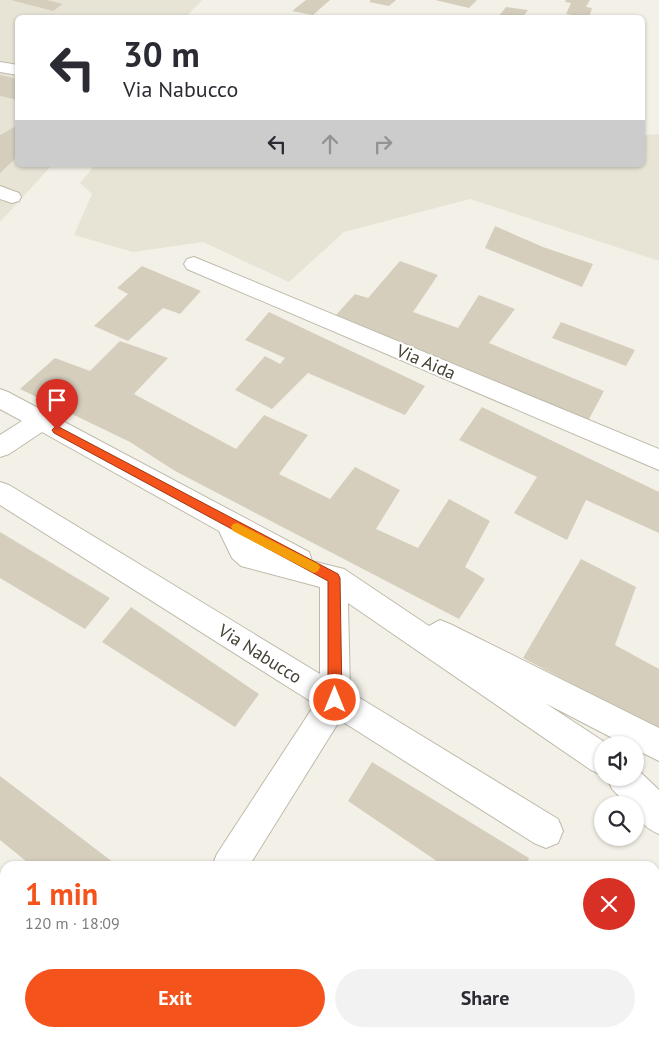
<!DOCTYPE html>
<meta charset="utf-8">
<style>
:root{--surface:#fff;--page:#f2f2f3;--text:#2b2b33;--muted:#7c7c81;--accent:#f5531c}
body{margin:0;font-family:"PT Sans",sans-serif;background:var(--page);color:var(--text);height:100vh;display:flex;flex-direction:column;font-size:19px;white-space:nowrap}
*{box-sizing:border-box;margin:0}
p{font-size:16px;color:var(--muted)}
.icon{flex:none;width:28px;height:28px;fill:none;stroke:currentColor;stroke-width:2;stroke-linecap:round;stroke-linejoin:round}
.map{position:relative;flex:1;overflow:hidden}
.panel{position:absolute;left:0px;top:861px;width:660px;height:176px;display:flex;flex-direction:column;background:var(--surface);border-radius:15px 15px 0 0;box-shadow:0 1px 4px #0004}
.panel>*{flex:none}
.top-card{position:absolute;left:15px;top:15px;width:630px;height:152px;border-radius:8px;box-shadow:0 1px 4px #0004;background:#fff;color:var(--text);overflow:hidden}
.controls{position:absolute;left:594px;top:736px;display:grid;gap:10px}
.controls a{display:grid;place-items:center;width:50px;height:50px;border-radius:50%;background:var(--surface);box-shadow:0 1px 4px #0004;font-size:25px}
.pin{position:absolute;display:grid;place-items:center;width:42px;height:42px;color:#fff;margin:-51px -21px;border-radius:50% 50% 50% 0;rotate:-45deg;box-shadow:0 0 5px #0007}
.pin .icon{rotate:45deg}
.me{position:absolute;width:55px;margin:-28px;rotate:0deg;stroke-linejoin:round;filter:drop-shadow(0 0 4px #0008)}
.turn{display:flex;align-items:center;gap:18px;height:105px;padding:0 25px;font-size:22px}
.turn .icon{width:65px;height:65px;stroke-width:2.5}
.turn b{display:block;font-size:35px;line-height:42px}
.lanes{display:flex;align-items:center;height:48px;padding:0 25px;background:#0003;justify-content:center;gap:25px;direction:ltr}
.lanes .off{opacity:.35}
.round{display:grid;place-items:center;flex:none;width:52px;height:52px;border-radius:26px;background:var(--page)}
.overview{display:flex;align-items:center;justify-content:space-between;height:85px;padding:0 25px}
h1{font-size:30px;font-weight:800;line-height:38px;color:var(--accent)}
.primary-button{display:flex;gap:10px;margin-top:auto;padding:10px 25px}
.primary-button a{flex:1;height:58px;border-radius:30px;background:var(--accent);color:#fff;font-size:20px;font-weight:800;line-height:58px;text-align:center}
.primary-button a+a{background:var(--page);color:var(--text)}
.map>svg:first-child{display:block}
.residential{fill:#e7e3d5}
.building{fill:#d5cebd}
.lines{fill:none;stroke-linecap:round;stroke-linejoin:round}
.minor-casing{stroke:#bebaaa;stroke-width:2}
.minor{fill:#fff;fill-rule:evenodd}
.route{fill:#f5531c;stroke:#9f3612}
.slow{fill:#f59e0b}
.labels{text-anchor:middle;stroke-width:4.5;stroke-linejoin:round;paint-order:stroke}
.street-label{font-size:18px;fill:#464236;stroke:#fff}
</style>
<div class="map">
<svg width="659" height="1037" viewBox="0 0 659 1037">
<rect width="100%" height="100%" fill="#f3f1e7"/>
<path class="residential" d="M0,0H202L186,17L18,18V165H52L0,222Z
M659,134V261L470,199L344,232L289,282L203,242L133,252L74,235L92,194L80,183L95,165H642L643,137L644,135Z"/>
<path class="building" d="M11,0H47L63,4L53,11Z
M306,0H330L313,15L292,11Z
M371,0H396L389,6L369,2Z
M435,0H477L469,8Z
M566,0H590L586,7L592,8L589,18H572L573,15L566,14L571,3L565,2Z
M506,7L528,10L522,18H497Z
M0,75L18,79V100L0,96Z
M18,125V156L0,173V135Z
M495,226L543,247L593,264L582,287L485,248Z
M400,261L438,275L413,312L458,328L479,295L515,309L489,343L604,391L588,421L336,315L355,294L368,298Z
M142,266L201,291L180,314L163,308L128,341L94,326L128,294L117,288Z
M269,312L425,386L405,415L308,373L272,409L235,390L265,356L280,364L285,358L245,340Z
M561,322L635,350L626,366L552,338Z
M120,341L168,358L134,394L236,449L264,415L308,435L279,474L330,499L355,467L400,490L376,529L418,548L449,499L490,521L465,567L485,579L459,619L175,471L130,442L20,389L55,358L90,371Z
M482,407L659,492V533L586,500L567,540L514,513L537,477L459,440Z
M0,532L110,598L85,629L0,578Z
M581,559L636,587L615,645L659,669V730L523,658Z
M131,607L259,694L235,727L102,642Z
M372,762L529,858L526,866H444L348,801Z
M0,776L118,866H32L0,840Z
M0,959L5,963V1026L0,1032Z
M234,1032H338L344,1037H240Z"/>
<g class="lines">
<g class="minor-casing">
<path id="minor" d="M0,62L18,65V75L0,72Z
M0,186L19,193L21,197L19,201L12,203L0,199Z
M194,257L659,449V470L187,269L184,264L187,259Z
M0,389L8,392L309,552L312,561L344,569L429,626L440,620L450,624L659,728V761L635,749V745H626L545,703L609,745H602V775L591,770L348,603L350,692L558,819L563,831L558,843L546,848L534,843L340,720L249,866H212L217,854L315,704L0,505V482L9,485L320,674V587L241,566L232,558L219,531L42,432L9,454L0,457V435L22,421L0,409Z
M635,767L659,790V834C647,829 635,819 635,805H628L612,789L607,778H635Z
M0,891L5,893V931L0,929Z
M103,1032H173L175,1037H101Z"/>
</g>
<use href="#minor" class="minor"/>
</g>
<path class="route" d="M57,426L338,574L340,578L342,700L340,705L335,707L330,705L328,700V581L54,433L52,430L54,428Z"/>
<path class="slow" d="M237,523L318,564L320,567L318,571L314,573L310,571L233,531L231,527L233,524Z"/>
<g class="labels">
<g class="street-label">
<text transform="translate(426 362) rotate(23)" y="6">Via Aida</text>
<text transform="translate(260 654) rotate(32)" y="6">Via Nabucco</text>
</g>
</g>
</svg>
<div class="controls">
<a><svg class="icon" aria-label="sound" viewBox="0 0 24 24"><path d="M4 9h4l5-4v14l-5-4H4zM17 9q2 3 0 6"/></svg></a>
<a><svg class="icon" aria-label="search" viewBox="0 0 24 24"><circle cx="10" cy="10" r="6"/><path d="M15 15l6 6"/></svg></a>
</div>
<div class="pin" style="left:57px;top:430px;background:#d93025"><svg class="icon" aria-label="arrive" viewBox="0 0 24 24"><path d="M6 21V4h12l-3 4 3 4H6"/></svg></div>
<svg class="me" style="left:335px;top:700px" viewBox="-20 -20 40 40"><circle r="17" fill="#f5531c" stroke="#fff" stroke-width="3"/><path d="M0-11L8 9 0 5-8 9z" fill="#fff"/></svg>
<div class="top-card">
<div class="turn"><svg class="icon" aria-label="left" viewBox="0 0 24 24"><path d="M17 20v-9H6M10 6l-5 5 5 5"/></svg><div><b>30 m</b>Via Nabucco</div></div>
<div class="lanes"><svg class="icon" aria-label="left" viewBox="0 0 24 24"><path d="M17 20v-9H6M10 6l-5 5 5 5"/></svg><svg class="icon off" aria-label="ahead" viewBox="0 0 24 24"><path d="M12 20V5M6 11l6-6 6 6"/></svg><svg class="icon off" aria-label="right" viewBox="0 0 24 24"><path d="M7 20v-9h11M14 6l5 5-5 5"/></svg></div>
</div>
<section class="panel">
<div class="overview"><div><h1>1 min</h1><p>120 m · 18:09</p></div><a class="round" style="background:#d93025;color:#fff"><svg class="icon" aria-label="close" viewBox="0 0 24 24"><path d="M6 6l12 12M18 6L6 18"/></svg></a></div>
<div class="primary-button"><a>Exit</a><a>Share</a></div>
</section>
</div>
